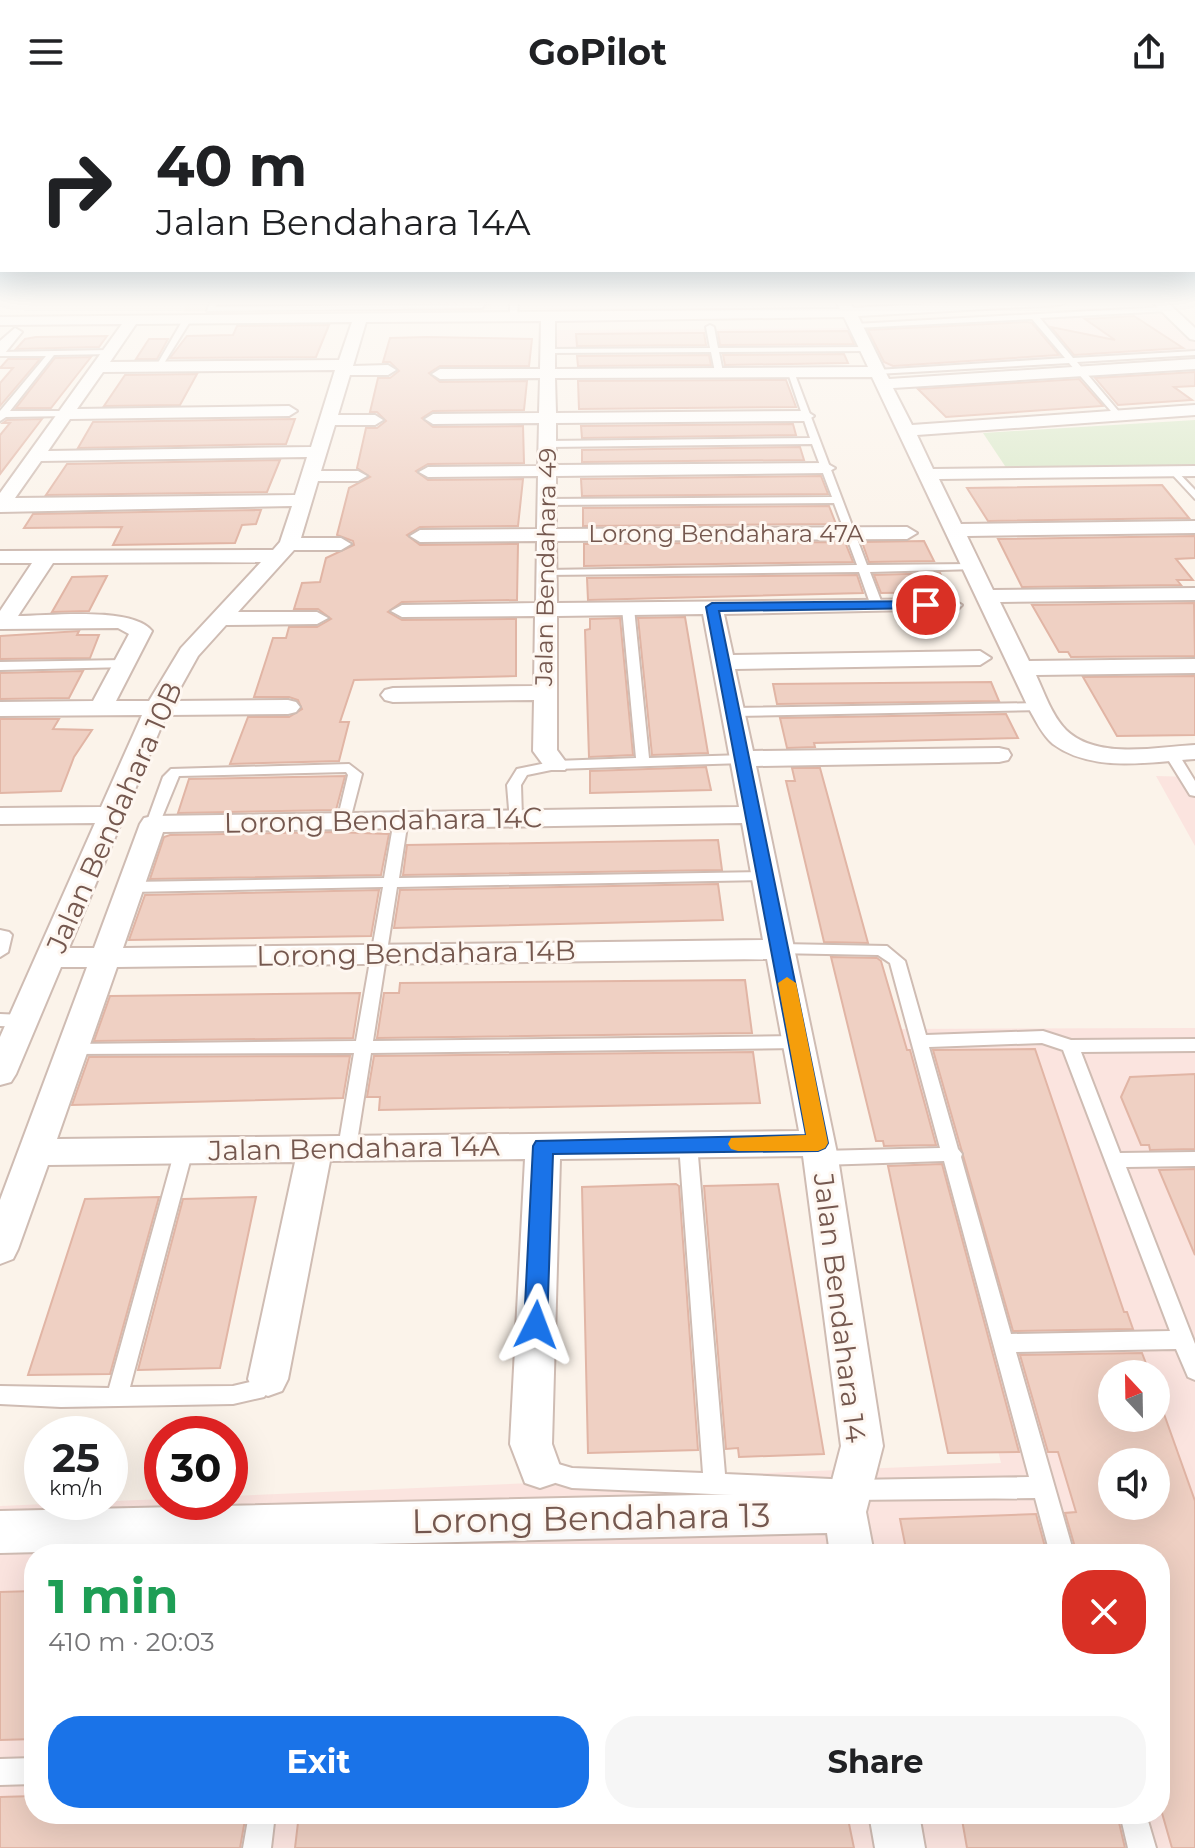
<!DOCTYPE html>
<meta charset="utf-8">
<style>
:root{--surface:#fff;--page:#f6f6f6;--text:#202124;--muted:#757577;--accent:#1a73e8}
body{margin:0;font-family:Montserrat,sans-serif;background:var(--page);color:var(--text);height:100vh;display:flex;flex-direction:column;font-size:30px;white-space:nowrap}
*{box-sizing:border-box;margin:0}
p{font-size:26px;color:var(--muted)}
.icon{flex:none;width:44px;height:44px;fill:none;stroke:currentColor;stroke-width:2;stroke-linecap:round;stroke-linejoin:round}
.map{position:relative;flex:1;overflow:hidden}
.panel{position:absolute;left:24px;top:1440px;width:1146px;height:280px;display:flex;flex-direction:column;background:var(--surface);border-radius:32px;box-shadow:0 8px 32px #0002}
.panel>*{flex:none}
.guide{position:absolute;left:0px;top:0px;width:1196px;height:168px;box-shadow:0 8px 32px #0002;background:#fff;color:var(--text);overflow:hidden}
.needle{width:52px;rotate:338deg}
.buttons{position:absolute;left:1098px;top:1256px;display:grid;gap:16px}
.buttons a{display:grid;place-items:center;width:72px;height:72px;border-radius:50%;background:var(--surface);box-shadow:0 8px 32px #0002;font-size:40px}
.speed{position:absolute;left:24px;top:1312px;display:flex;gap:16px;font-size:40px;font-weight:700;text-align:center}
.speed>*{display:grid;place-content:center;width:104px;height:104px;border-radius:50%;background:var(--surface);box-shadow:0 8px 32px #0002;line-height:1}
.speed small{font-size:20px;font-weight:400}
.speed .limit{border:12px solid #d22;background:#fff;color:#111}
.pin{position:absolute;display:grid;place-items:center;width:68px;height:68px;color:#fff;margin:-34px;border:4px solid #fff;border-radius:50%;box-shadow:0 2px 8px #0007}
.me{position:absolute;width:88px;margin:-44px;rotate:3deg;stroke-linejoin:round;filter:drop-shadow(0 0 6px #0008)}
.turn{display:flex;align-items:center;gap:28px;height:168px;padding:0 24px;font-size:36px}
.turn .icon{width:104px;height:104px;stroke-width:2.5}
.turn b{display:block;font-size:56px;line-height:68px}
.round{display:grid;place-items:center;flex:none;width:84px;height:84px;border-radius:32px;background:var(--page)}
.headline{display:flex;align-items:center;justify-content:space-between;height:136px;padding:0 24px}
h1{font-size:48px;font-weight:700;line-height:60px;color:#1e9e55}
.action{display:flex;gap:16px;margin-top:auto;padding:16px 24px}
.action a{flex:1;height:92px;border-radius:32px;background:var(--accent);color:#fff;font-size:32px;font-weight:700;line-height:92px;text-align:center}
.action a+a{background:var(--page);color:var(--text)}
header{display:flex;justify-content:space-between;align-items:center;height:104px;padding:0 24px;background:var(--surface);font-size:36px;font-weight:700}
.map>svg:first-child{display:block}
.residential{fill:#f3e4d9}
.commercial{fill:#fbe4df;fill-rule:evenodd}
.green{fill:#d9e9c9}
.building{fill:#efd0c3;stroke:#e1b5a5;stroke-width:2;fill-rule:evenodd}
.lines{fill:none;stroke-linecap:round;stroke-linejoin:round}
.lane-casing{stroke:#cfbcb3;stroke-width:4}
.street-casing{stroke:#cfbcb3;stroke-width:4}
.lane{fill:#fff;fill-rule:evenodd}
.street{fill:#fff;fill-rule:evenodd}
.route{fill:#1a73e8;stroke:#114b97;stroke-width:2}
.slow{fill:#f59e0b}
.labels{text-anchor:middle;stroke-width:6;stroke-linejoin:round;paint-order:stroke}
.far-street-label{font-size:24px;fill:#75584f;stroke:#fef7f1}
.street-label{font-size:28px;fill:#75584f;stroke:#fef7f1}
.near-street-label{font-size:34px;fill:#75584f;stroke:#fef7f1}
</style>
<header><svg class="icon" aria-label="menu" viewBox="0 0 24 24"><path d="M4 6h16M4 12h16M4 18h16"/></svg>GoPilot<svg class="icon" aria-label="share" viewBox="0 0 24 24"><path d="M12 15V3M7 8l5-5 5 5M5 13v7h14v-7"/></svg></header>
<div class="map">
<svg width="1195" height="1744" viewBox="0 0 1195 1744">
<rect width="100%" height="100%" fill="#fbf3ea"/>
<path class="residential" d="M189,197H492L491,205L183,208Z"/>
<path class="commercial" d="M1162,207L1195,237V247L881,266L870,244L553,246V226L862,224Z
M1156,672L1195,673V742Z
M1195,924V1744H0V1402L162,1395V1398H230V1392L1001,1359L900,925ZM1112,1270H1156V1314H1112ZM1112,1358H1156V1402H1112ZM34,1450H1160V1710H34Z"/>
<path class="green" d="M1195,316V363L1007,365L983,329Z"/>
<path class="building" d="M1134,212L1183,244L1074,251L1051,223L1115,236L1085,215Z
M1027,218L1032,219L1059,251L893,262L884,258L868,226Z
M329,221L316,253L170,254L187,232L233,231L237,222Z
M848,227L854,240L720,241L718,228Z
M691,229H704L706,241L577,242L576,230Z
M107,232L99,243L16,245L25,235L36,233Z
M427,233L532,235L529,262H440L429,269L440,278L527,277L524,306L433,307L422,314L433,323L523,322L524,359L428,360L416,367L428,376L523,375L518,422L420,423L407,431L420,441L518,440L517,496L402,498L388,508L402,516L516,515V572L354,576L340,618H349L339,657L230,660L248,613H289L302,605L298,596L289,593H254L266,556L273,534H286L289,523H317L331,515L318,505H294L302,479L320,478L326,454L354,441L353,437L337,431L349,384L370,373L357,364L366,324H377L386,317L377,308H370L378,274H390L399,267L390,258H383L390,234Z
M149,235H168L157,255H136Z
M844,250L848,259L725,261L723,251Z
M709,251L711,261L578,262L577,252Z
M91,253L51,304H16L55,254Z
M8,255H40L0,302V279L13,264H0Z
M1195,268V282L1174,283L1192,296L1118,301L1095,274Z
M197,270L180,301L104,302L125,271Z
M1079,275L1103,302L946,313L918,285Z
M786,276L796,303L579,305L578,277Z
M42,315L0,370V331L10,319H3L7,316Z
M295,315L286,340L78,344L93,318Z
M793,320L796,331L582,334L581,322Z
M800,343L804,356L582,358V346Z
M280,356L267,388L46,391L67,360Z
M821,372L828,390L582,392L581,375Z
M1162,381L1189,414L988,417L967,384Z
M829,402L836,420L583,422V404Z
M261,406L256,420L242,421L235,439L113,441L122,423L24,424L33,410Z
M1195,432V454L1176,455L1193,476H1177L1181,481L1022,483L998,435Z
M924,437L934,457L869,458L862,438Z
M845,438L853,458L584,462V440Z
M940,469L949,488L881,489L874,471Z
M857,471L863,489L588,496L587,474Z
M107,472L89,507L52,508L72,473Z
M1194,499L1195,552L1071,553L1068,548H1059L1032,501Z
M685,513L708,649L652,651L638,514Z
M620,514L633,651L589,653L585,526L590,525V515Z
M79,527L77,531H99L90,554L0,555V532Z
M83,567L69,594L0,595V569Z
M1195,572V631L1117,632L1083,573Z
M991,578L999,597L777,600L773,580Z
M1006,610L1018,634L814,639L815,643L787,644L780,614Z
M0,615H59L53,625L92,626L74,653L61,687L0,689Z
M706,663L711,686L590,689V667Z
M792,664H820L868,839L824,838L786,677H795Z
M345,672L336,706L178,709L189,675Z
M334,728L389,730L381,771L150,775L164,733L170,731Z
M718,736L722,766L403,771L407,741Z
M718,780L723,816L394,824L400,786Z
M379,786L371,832L129,836L145,791Z
M831,853L877,854L881,857L907,946H910L936,1041L884,1042L883,1037H876Z
M745,876L752,929L377,934L384,889H399L400,879Z
M360,889L353,934L94,937L110,892Z
M1035,945L1124,1208H1127L1133,1225L1013,1227L933,946Z
M753,948L760,999L379,1006L380,993H367L374,952Z
M350,952L343,994L72,1001L89,953Z
M1195,970V1045L1150,1046L1149,1041H1141L1121,993L1130,973Z
M942,1060L1019,1348L948,1349L888,1062Z
M1195,1065V1151L1159,1066Z
M676,1080L679,1082L698,1346L588,1349L582,1083Z
M778,1080L824,1350L739,1353L738,1344L726,1345L704,1082Z
M159,1093L110,1270L28,1271L85,1095Z
M256,1093L220,1264L138,1266L183,1095Z
M1142,1249L1150,1270H1112V1314H1156V1296H1159L1195,1397V1744H1172L1160,1702V1450H1077L1065,1409L1076,1408L1058,1348H1048L1020,1251ZM1112,1358H1156V1402H1112Z
M1036,1410L1047,1450H907L900,1415Z
M34,1487V1635L0,1636V1488Z
M34,1692V1710H246L240,1744H0V1693Z
M299,1710H847L854,1744H295Z
M961,1710H1117L1125,1744H967Z"/>
<g class="lines">
<g class="lane-casing">
<path id="lane" d="M211,197H219L215,203L479,200V197H487L482,204L207,207Z
M510,197H518L517,215L510,213Z
M1165,203L1168,207L1040,214L1073,254L1195,247V251L1077,258L1120,309V313L1117,314L1069,259L877,270L873,268L877,266L1065,254L1032,215L855,224L851,222L855,220Z
M184,214L191,216L161,264H155Z
M710,221L714,223L718,244L866,243L870,245L866,247L719,248L723,268L719,270L715,268L711,248L548,249L544,247L548,245L710,244L706,223Z
M110,246L113,250L54,251L10,307H66L69,308V312L6,313L0,317V307L46,252H0V248Z
M787,266L794,268L867,461L972,460L976,461V465L870,468L883,502L877,505L871,502L859,468L542,471L541,469L546,466L857,461L834,399L546,401L541,398L546,395L832,393L812,340L547,343L542,340L547,337L810,334Z
M1174,364L1195,386V395L1169,367Z
M628,501L634,504L649,654L744,651L751,655L744,659L556,665L527,671L521,681L522,714L515,718L510,717L507,681L517,665L556,657L636,654L622,504Z
M125,556L131,560L129,563L0,566V558Z
M1040,599L1046,603L1044,606L735,612L729,608L735,604Z
M1171,645L1176,646L1195,677V692L1190,691L1164,649Z
M349,660L362,670L349,720L344,721L337,717L348,671L346,668L179,672L158,723L153,724L146,720L163,673L171,665Z
M401,712L408,716L399,774L766,768L773,772L766,776L397,783L373,937L798,932L806,938L798,944L371,949L356,1044L353,1049H341L338,1044L354,949L65,950L63,946L65,942L71,940L356,937L383,783L130,788L123,783L130,778L384,774L394,716Z
M0,826L9,828L12,831L8,848L0,853Z
M780,840L887,842L905,857L926,931L1043,927L1071,936L1195,935V947L1081,948L1120,1049L1195,1048V1062L1126,1063L1195,1240V1276L1188,1273L1176,1245L1016,1248L1074,1450H1050L1035,1394L851,1396L572,1384L533,1372L530,1365L533,1358L541,1355L572,1364L703,1369L679,1040L682,1035H694L697,1040L725,1370L851,1376L1029,1373L944,1057L821,1061L815,1059L812,1054L815,1049L821,1047L940,1044L890,859L878,851L774,849L772,845ZM1042,939L1063,946L1170,1227L1011,1230L961,1053L962,1050L958,1045L929,943Z
M0,910L23,911L31,917L23,923L0,922Z
M184,1039L190,1041L193,1046L130,1283L233,1282L250,1278L268,1266L275,1269L279,1275L264,1293L233,1300L61,1303L0,1300V1282L109,1284L175,1046L178,1041Z
M305,1411L313,1414L317,1422L313,1450H289L297,1414Z
M34,1654V1680L0,1681V1655Z
M249,1710H275L271,1744H243Z
M1120,1710H1146L1156,1744H1128Z"/>
</g>
<g class="street-casing">
<path id="street" d="M836,197H850L853,204L984,197H1067L1060,201L858,212L889,275L1195,255V265L893,284L912,321L1195,301V311L917,331L933,365L1195,362V372L939,375L961,420L1195,417V429L967,432L993,486L1195,484V496L1000,498L1029,557L1195,555V569L1036,571C1044,588 1052,612 1066,626C1097,656 1156,643 1195,641V655C1150,658 1092,669 1053,640C1042,631 1035,615 1028,603L872,273L555,274L556,309L806,307L814,312L806,317L556,319V361L826,359L835,364L826,369L556,372V425L907,423L917,429L907,435L556,437L557,499L951,495L962,501L958,505L724,510L733,551L980,547L991,554L980,561L735,565L753,647L999,644L1008,646L1011,651L1008,656L999,658L756,662L838,1054L883,1342L866,1408L874,1450H830L827,1429L0,1449V1407L829,1388L841,1342L803,1052L560,1055L552,1340L561,1365L555,1379L540,1384L525,1379L510,1340L525,1055L330,1057L288,1275L282,1287L268,1292L254,1287L248,1275L295,1058L48,1061L18,1145L13,1155L0,1160V1096L87,863H61L16,970L11,978L0,981V933L95,719L0,720V704L101,703L142,611L0,612V598L93,597L129,530L118,524L0,525V507L32,459H0V447L273,446L280,438L292,402L0,408V389L122,220L0,221V213L840,205ZM844,213L868,263L555,265V217ZM541,217L540,265H440L432,270L440,275L540,274L539,309L433,310L425,315L433,320L539,319L538,362L428,363L419,368L428,373L538,372L537,425L420,426L410,432L420,438L537,437L536,499L402,501L391,507L402,513L535,512L534,582L393,584L385,586L381,591L385,596L393,598L534,596L533,647L547,666H565L568,661L557,646V512L703,510L739,703L153,712L144,714L140,720L94,844H69L166,611L288,610L296,608L300,603L296,598L288,596L173,597L198,552L226,521L317,520L328,514L317,508H238L294,446H341L351,440L341,434H301L318,377H358L367,372L358,367H321L335,321H375L383,316L375,311H338L350,271H388L396,266L388,261L353,262L366,218ZM352,218L339,256L110,258L136,220ZM335,266L311,343L48,347L70,315L289,312L297,307L289,302L77,305L103,268ZM307,353L295,391L15,394L41,357ZM261,458L181,544L149,597H116L152,527C132,502 49,512 18,512L53,459ZM742,719L763,836L123,844L163,728ZM767,855L799,1027L57,1035L117,863Z
M1151,197H1166L1195,224V236L1190,235Z
M15,224L22,228L5,249L0,250V237Z
M869,1710H919L925,1744H875Z"/>
</g>
<use href="#lane" class="lane"/>
<use href="#street" class="street"/>
</g>
<linearGradient id="sky" x2="0" y2="1"><stop stop-color="#97c7e6"/><stop offset="0.45" stop-color="#fdfaf6"/><stop offset="1" stop-color="#fdfaf6" stop-opacity="0"/></linearGradient>
<rect width="1195" height="441" fill="url(#sky)"/>
<path class="route" d="M926,497L931,498V504L719,507L828,1039L825,1044L818,1047L553,1050L547,1221L544,1228L536,1231L528,1228L524,1221L533,1042L536,1037L806,1031L706,503L712,499Z"/>
<path class="slow" d="M787,873L796,879L828,1039L825,1044L818,1047H738L731,1045L728,1040L731,1034L806,1031L778,879Z"/>
<g class="labels">
<g class="far-street-label">
<text x="726" y="438">Lorong Bendahara 47A</text>
<text transform="translate(546 463) rotate(-89)" y="8">Jalan Bendahara 49</text>
</g>
<g class="street-label">
<text transform="translate(114 713) rotate(-66)" y="10">Jalan Bendahara 10B</text>
<text transform="translate(383 716) rotate(-1)" y="10">Lorong Bendahara 14C</text>
<text transform="translate(416 849) rotate(-1)" y="10">Lorong Bendahara 14B</text>
<text transform="translate(354 1044) rotate(-1)" y="10">Jalan Bendahara 14A</text>
<text transform="translate(840 1204) rotate(83)" y="10">Jalan Bendahara 14</text>
</g>
<g class="near-street-label">
<text transform="translate(591 1414) rotate(-1)" y="12">Lorong Bendahara 13</text>
</g>
</g>
</svg>
<div class="buttons">
<a><svg class="needle" viewBox="-14 -14 28 28"><path d="M0-13l5 13h-10z" fill="#e53935"/><path d="M0 13l5-13h-10z" fill="#757577"/></svg></a>
<a><svg class="icon" aria-label="sound" viewBox="0 0 24 24"><path d="M4 9h4l5-4v14l-5-4H4zM17 9q2 3 0 6"/></svg></a>
</div>
<div class="speed"><div>25<small>km/h</small></div><div class="limit">30</div></div>
<div class="pin" style="left:926px;top:501px;background:#d93025"><svg class="icon" aria-label="arrive" viewBox="0 0 24 24"><path d="M6 21V4h12l-3 4 3 4H6"/></svg></div>
<svg class="me" style="left:536px;top:1221px" viewBox="-20 -20 40 40"><path d="M0-17L14 15 0 8-14 15z" fill="#1a73e8" stroke="#fff" stroke-width="4"/></svg>
<div class="guide">
<div class="turn"><svg class="icon" aria-label="right" viewBox="0 0 24 24"><path d="M7 20v-9h11M14 6l5 5-5 5"/></svg><div><b>40 m</b>Jalan Bendahara 14A</div></div>
</div>
<section class="panel">
<div class="headline"><div><h1>1 min</h1><p>410 m · 20:03</p></div><a class="round" style="background:#d93025;color:#fff"><svg class="icon" aria-label="close" viewBox="0 0 24 24"><path d="M6 6l12 12M18 6L6 18"/></svg></a></div>
<div class="action"><a>Exit</a><a>Share</a></div>
</section>
</div>
